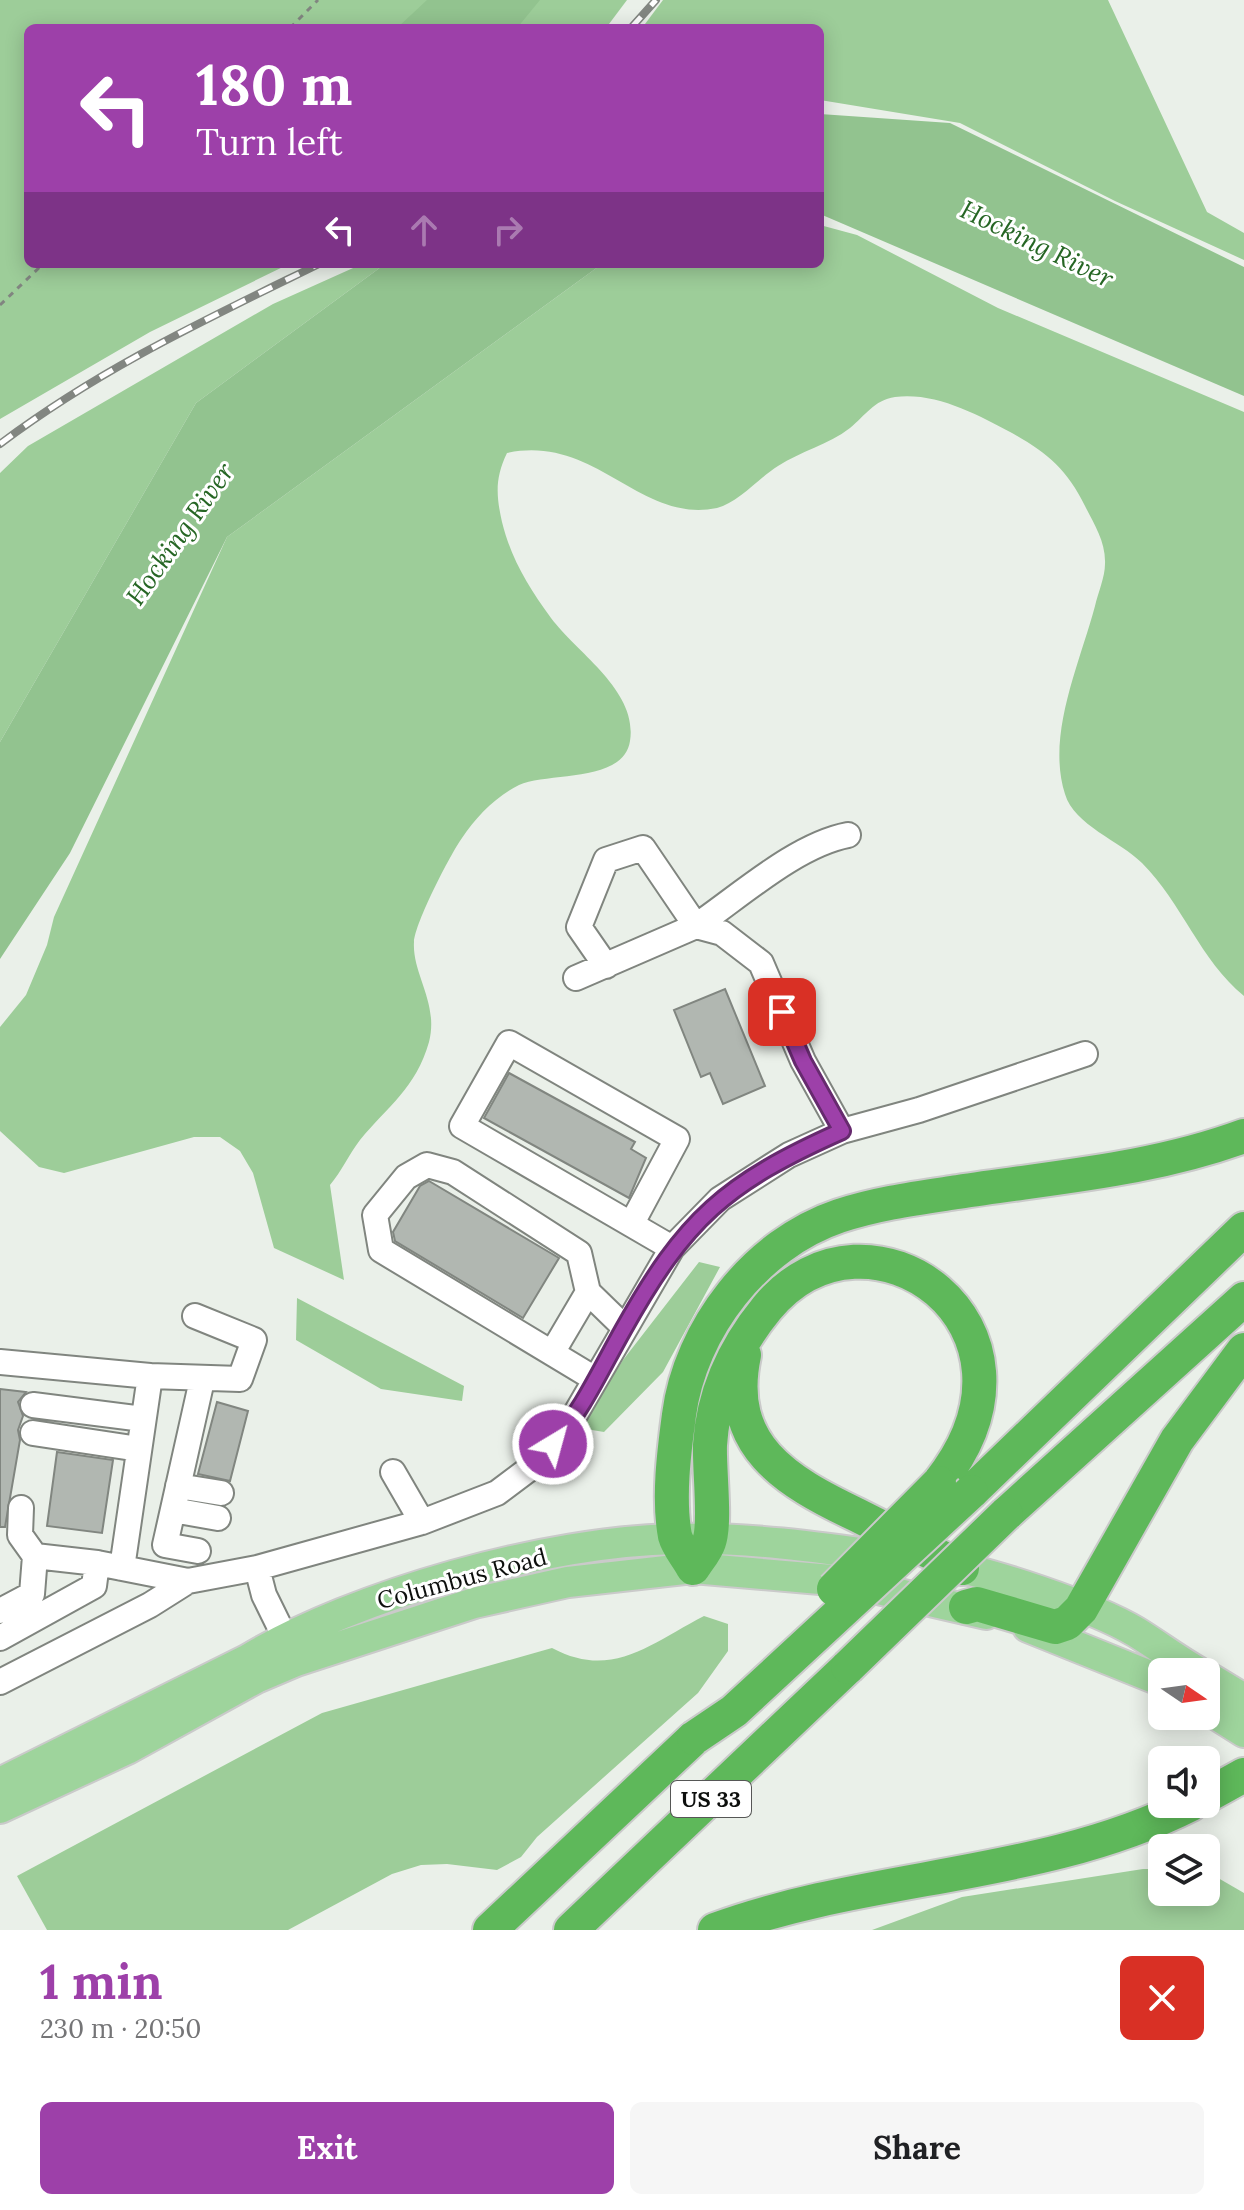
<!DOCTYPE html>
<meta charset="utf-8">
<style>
:root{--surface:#fff;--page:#f6f6f6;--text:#202124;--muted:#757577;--accent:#9d40a9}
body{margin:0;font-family:Lora,serif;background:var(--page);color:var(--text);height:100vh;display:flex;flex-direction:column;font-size:30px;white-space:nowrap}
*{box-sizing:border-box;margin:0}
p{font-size:26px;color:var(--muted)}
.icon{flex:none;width:44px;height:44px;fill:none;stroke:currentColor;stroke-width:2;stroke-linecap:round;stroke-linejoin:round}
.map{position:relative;height:1930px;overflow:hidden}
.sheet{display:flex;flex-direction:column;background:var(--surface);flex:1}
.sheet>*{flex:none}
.top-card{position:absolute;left:24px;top:24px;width:800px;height:244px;border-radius:12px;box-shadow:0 4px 20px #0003;background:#9d40a9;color:#fff;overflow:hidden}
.needle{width:52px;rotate:103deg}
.fabs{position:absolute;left:1148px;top:1658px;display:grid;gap:16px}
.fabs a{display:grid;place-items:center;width:72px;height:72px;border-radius:12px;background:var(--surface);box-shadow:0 4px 20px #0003;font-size:40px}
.pin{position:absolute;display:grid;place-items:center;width:68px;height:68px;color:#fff;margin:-34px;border-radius:16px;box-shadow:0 4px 12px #0006}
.me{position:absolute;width:88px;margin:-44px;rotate:37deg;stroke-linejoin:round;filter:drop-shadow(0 0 6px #0008)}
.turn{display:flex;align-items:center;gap:28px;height:168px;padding:0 40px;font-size:36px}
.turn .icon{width:104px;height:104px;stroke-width:2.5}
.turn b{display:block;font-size:56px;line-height:68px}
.lanes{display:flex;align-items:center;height:76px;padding:0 40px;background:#0003;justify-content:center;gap:40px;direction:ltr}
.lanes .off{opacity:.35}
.round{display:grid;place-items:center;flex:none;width:84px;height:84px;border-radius:12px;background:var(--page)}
.headline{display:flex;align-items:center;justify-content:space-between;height:136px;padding:0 40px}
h1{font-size:48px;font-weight:700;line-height:60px;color:var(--accent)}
.cta{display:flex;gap:16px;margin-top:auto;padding:16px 40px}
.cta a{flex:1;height:92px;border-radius:12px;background:var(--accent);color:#fff;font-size:32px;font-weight:700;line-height:92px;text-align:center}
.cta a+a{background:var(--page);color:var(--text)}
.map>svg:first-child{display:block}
.forest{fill:#9dcd99}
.water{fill:#92c38f}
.building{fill:#b1b7b1;stroke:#818680;stroke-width:2}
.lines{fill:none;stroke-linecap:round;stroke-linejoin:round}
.minor-casing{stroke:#80857f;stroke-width:28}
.major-casing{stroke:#cacaca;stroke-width:34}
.highway-casing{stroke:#cacaca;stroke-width:38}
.path{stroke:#818580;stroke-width:3;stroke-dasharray:6 6;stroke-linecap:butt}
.minor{stroke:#fff;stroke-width:24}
.major{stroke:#9ed49c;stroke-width:30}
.highway{stroke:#5eb85a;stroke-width:34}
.rail-casing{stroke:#828681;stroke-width:8}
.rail{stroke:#fff;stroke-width:5;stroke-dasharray:15;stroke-linecap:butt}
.highway-bridge-casing{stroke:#cacaca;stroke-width:38;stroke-linecap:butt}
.highway-bridge{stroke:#5eb85a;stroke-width:34}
.route-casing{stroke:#662a6e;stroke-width:20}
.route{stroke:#9d40a9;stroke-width:14}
.labels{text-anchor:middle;stroke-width:6;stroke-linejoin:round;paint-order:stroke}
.shield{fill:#fff;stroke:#565756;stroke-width:2}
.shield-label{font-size:22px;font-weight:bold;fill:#0d0f0d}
.street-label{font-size:24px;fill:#0d0f0d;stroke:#fff}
.water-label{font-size:26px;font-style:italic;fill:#266624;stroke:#fff}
</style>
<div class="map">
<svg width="1244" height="1930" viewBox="0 0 1244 1930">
<rect width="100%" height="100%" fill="#eaf0e9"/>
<path class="forest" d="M0,0H627L606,28H28V264H289L150,332L0,419Z
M663,0H1108L1207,212L1244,233V260L1115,201L960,123L820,100V28H642Z
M820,225L857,235L998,308L1244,412V996C1200,960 1182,903 1142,863C1120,841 1074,825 1065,794C1046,735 1080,663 1095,606C1098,593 1105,577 1105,564C1106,542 1094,524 1085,506C1067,469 1046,452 1012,433C976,414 936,392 895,397C874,400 865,416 850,428C828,445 801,451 778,466C760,477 738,503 717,508C639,524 596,434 507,453C495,478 496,495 502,522C511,559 529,588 551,618C578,654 638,691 630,741C624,783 548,772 519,785C496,796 476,817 462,838C450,855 415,923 414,942C412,974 439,1003 429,1042C416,1088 388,1106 360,1140C349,1154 342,1171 330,1185L344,1280L274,1248L253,1173L240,1151L220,1137H194L64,1173L39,1167L0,1131V1027L26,995L47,945L54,917L227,537L602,264H820Z
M362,264H385L196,403L0,742V473L28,446L273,304Z
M699,1262L720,1267L663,1372L604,1432L580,1428L623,1360Z
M297,1298L464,1386L462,1401L381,1389L296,1340Z
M704,1616L728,1624V1651L698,1693L537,1837L521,1857L497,1870L447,1864L421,1865L392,1874L288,1930H47L17,1876L322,1713L552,1648C612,1680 650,1644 704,1616Z
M1143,1869H1162V1892H1206V1871L1244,1893V1930H872L962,1897Z"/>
<path class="water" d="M427,0H540L517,28H397Z
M820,114L950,123L1244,267V396L820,214Z
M385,264H602L227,537L70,853L0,959V742L196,403Z"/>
<path class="building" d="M725,989L765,1086L723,1104L710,1073L701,1077L674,1010Z
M509,1073L635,1142L631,1149L646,1158L629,1198L484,1118Z
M429,1181L559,1258L523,1318L395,1241L393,1232L420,1186Z
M0,1389L26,1392L18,1402L23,1416L18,1430L20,1440L5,1527H0Z
M217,1402L248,1411L230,1481L198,1474Z
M57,1452L113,1460L102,1533L47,1526Z"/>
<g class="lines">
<g class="minor-casing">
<path id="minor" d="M606,966L579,927L606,860L643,848L696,926C740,896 796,845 848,835
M576,978L696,926L722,933L761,963L803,1061L842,1131
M632,1223L677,1139L509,1043L462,1126L672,1248
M552,1353L588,1292
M0,1362L150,1376L122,1568
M150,1376L240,1379L254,1340L195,1316
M595,1379L381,1250L375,1215L406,1177L427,1165L453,1172L579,1253L588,1292L624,1327
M33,1405L143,1419
M33,1433L139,1449
M393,1472L422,1522
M178,1486L221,1493
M173,1510L218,1518
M198,1551L165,1545L202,1380
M35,1556L97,1563L188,1581L257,1568L422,1522L497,1493L537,1463L569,1425L672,1248L720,1199L789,1155L842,1131L919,1110L1085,1054
M257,1568L264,1595L293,1654
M0,1611L32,1594L35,1556L20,1535L21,1508
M0,1638L94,1586L97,1563
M0,1682L150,1605L188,1581"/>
</g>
<g class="major-casing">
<path id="major" d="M939,1564C988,1571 1094,1607 1136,1632C1157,1645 1177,1660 1198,1672
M1028,1627L1162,1681
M1206,1676L1244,1699
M1206,1708L1244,1732
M0,1783L247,1660C356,1594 548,1541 676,1539C746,1537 818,1547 887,1557
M0,1808L127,1749L256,1678L296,1661L474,1603L568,1582L693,1568L843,1581L986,1614"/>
</g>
<g class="highway-casing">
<path id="highway" d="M744,1355C725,1446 786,1481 857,1515C892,1533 927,1550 962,1568
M939,1483C1064,1326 868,1186 767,1308C735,1347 713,1394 710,1445C709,1469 716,1523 709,1542C706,1551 698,1560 693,1568C688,1558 678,1547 675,1536C668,1499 674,1452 679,1415C690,1329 756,1244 839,1216C878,1203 918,1198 958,1192C1055,1177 1152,1170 1244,1136
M971,1492L1244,1229
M1006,1514L1244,1299
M966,1607L977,1604L1055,1627L1067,1623L1081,1609L1177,1440L1244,1350
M1206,1796L1244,1775
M490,1930L694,1738
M571,1930L848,1667
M715,1930C870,1873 1043,1879 1191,1804"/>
</g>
<path class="path" d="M290,28L318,0
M0,305L43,264"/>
<use href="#minor" class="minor"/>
<use href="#major" class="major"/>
<use href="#highway" class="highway"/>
<g class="rail-casing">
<path id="rail" d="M631,28L656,0
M0,444C101,368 207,319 319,264"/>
</g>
<use href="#rail" class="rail"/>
<g class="highway-bridge-casing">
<path id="highway-bridge" d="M834,1589L939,1483
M848,1667L1006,1514
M694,1738L734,1711L971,1492"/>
</g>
<use href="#highway-bridge" class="highway-bridge"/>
</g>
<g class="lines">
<g class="route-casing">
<path id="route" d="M553,1444C582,1411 601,1369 623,1330C685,1219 725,1183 842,1131L803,1061L782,1012"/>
</g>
<use href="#route" class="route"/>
</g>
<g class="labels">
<rect class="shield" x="671" y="1781" width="80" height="36" rx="6"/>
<g class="shield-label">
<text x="711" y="1807">US 33</text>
</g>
<g class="street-label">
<text transform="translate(462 1579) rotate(-15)" y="8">Columbus Road</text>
</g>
<g class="water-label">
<text transform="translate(1037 244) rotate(26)" y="9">Hocking River</text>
<text transform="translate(180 534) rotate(-55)" y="9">Hocking River</text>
</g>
</g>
</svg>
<div class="fabs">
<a><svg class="needle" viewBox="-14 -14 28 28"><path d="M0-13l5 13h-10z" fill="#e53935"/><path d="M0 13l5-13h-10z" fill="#757577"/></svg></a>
<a><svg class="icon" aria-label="sound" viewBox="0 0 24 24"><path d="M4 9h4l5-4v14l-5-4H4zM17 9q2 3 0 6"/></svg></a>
<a><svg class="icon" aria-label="layers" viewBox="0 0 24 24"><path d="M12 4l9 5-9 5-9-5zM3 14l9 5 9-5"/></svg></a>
</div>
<div class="pin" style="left:782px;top:1012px;background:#d93025"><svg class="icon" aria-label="arrive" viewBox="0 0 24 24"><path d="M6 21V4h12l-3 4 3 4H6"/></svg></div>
<svg class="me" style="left:553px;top:1444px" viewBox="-20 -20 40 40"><circle r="17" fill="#9d40a9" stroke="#fff" stroke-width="3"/><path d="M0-11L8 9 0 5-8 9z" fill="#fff"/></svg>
<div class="top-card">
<div class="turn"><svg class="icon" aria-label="left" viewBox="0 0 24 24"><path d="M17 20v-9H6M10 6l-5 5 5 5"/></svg><div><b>180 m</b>Turn left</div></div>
<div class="lanes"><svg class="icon" aria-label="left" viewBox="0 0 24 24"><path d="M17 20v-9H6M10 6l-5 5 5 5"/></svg><svg class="icon off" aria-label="ahead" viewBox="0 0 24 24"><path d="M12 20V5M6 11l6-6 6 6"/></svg><svg class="icon off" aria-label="right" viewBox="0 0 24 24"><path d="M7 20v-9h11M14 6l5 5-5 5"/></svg></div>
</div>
</div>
<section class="sheet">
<div class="headline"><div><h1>1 min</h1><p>230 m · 20:50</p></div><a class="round" style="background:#d93025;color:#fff"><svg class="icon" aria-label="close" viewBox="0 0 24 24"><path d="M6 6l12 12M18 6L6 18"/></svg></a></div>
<div class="cta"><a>Exit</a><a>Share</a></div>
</section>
